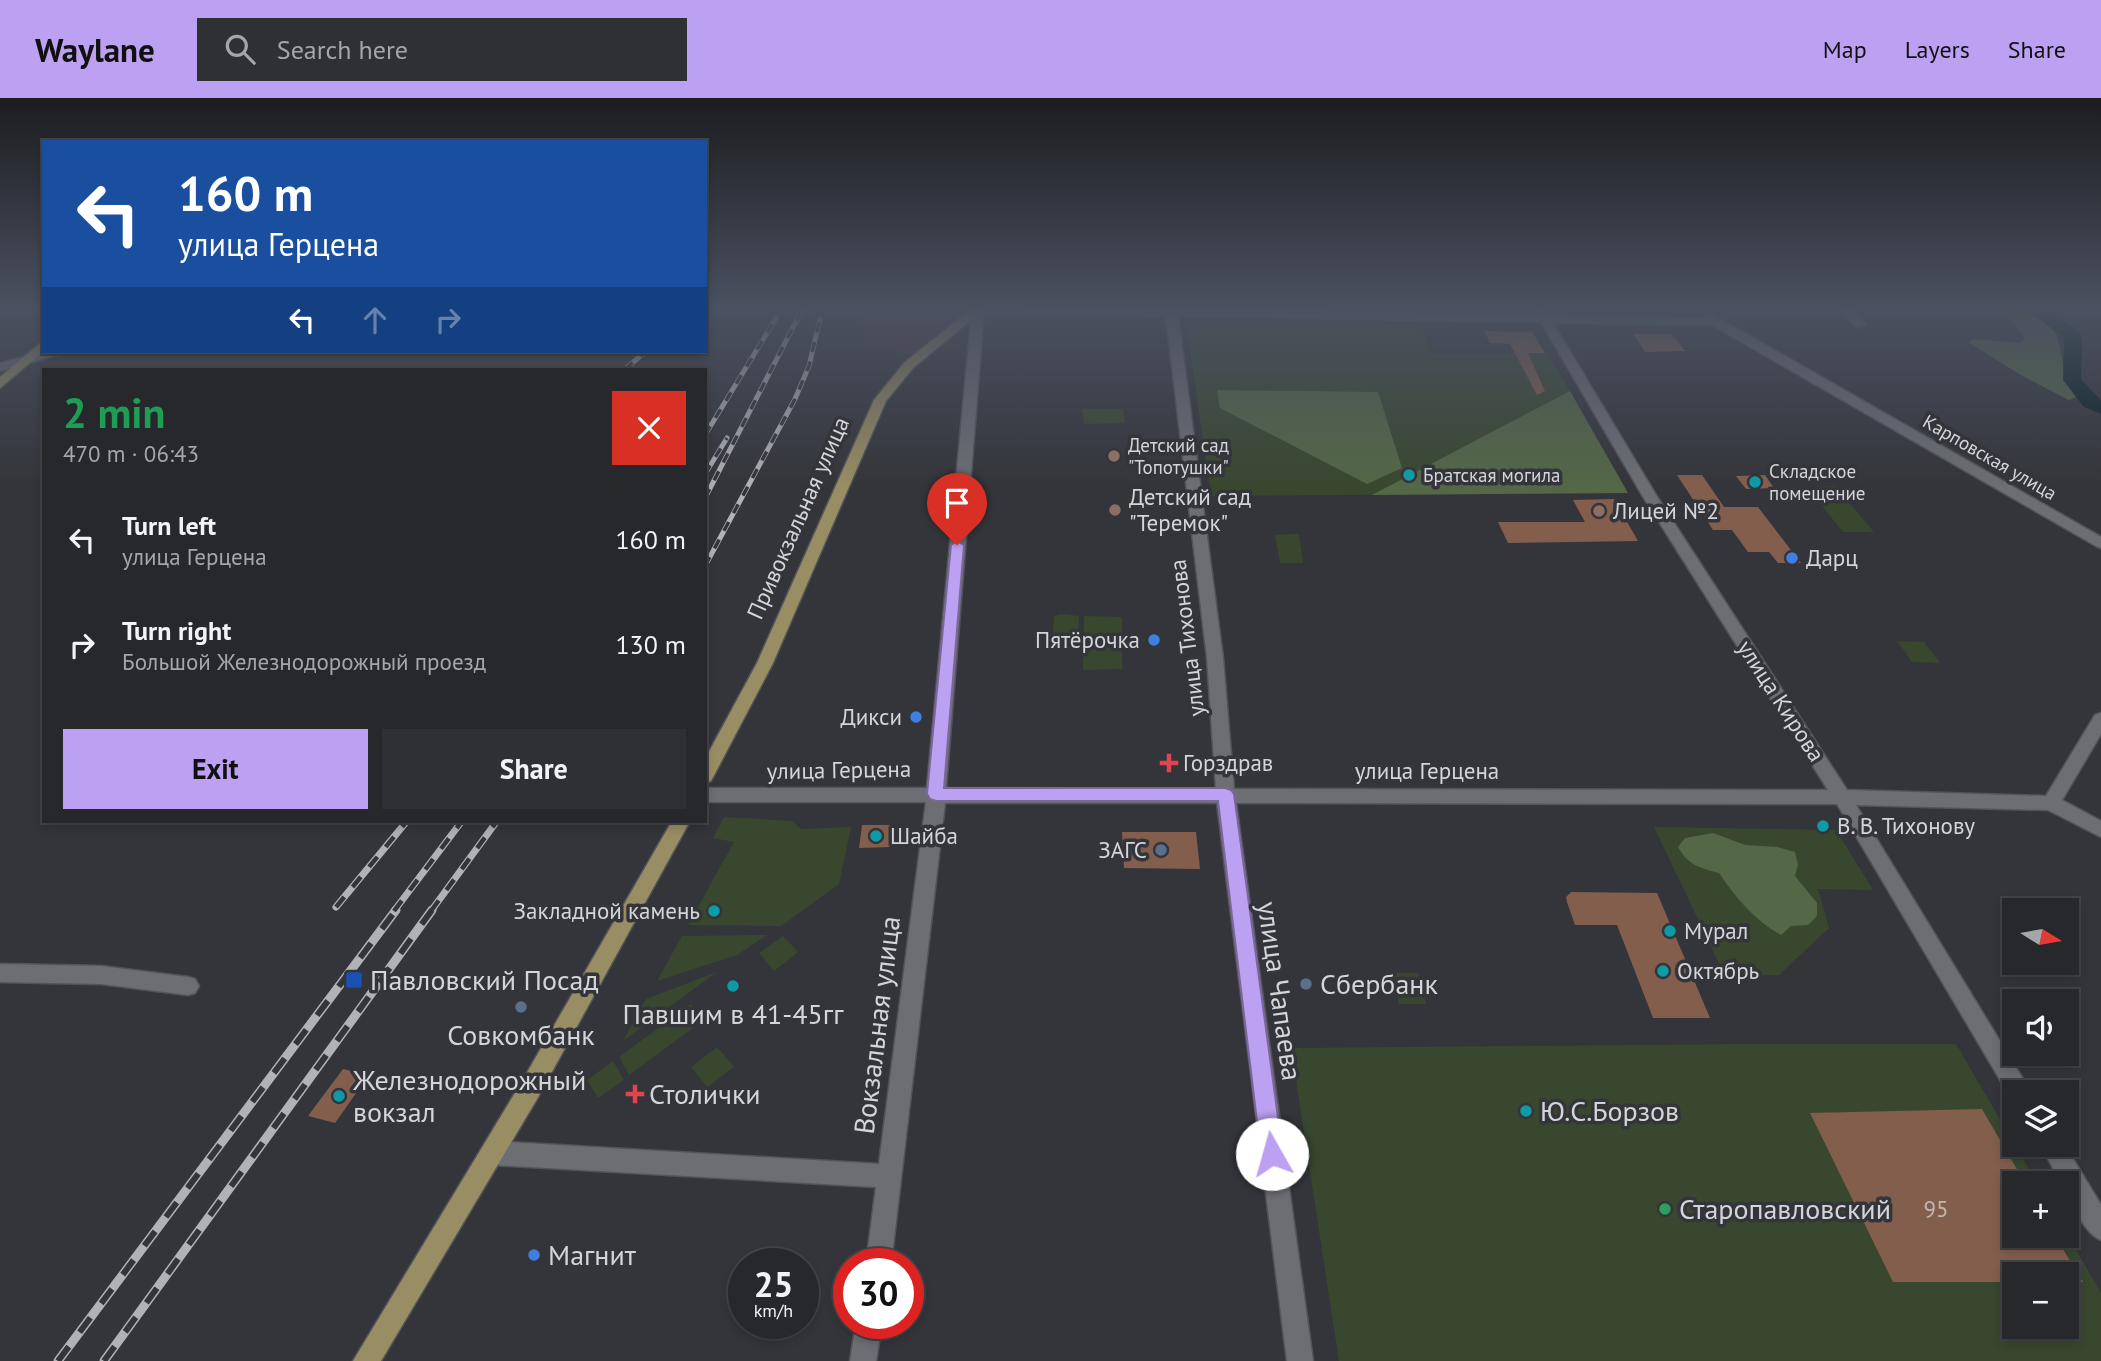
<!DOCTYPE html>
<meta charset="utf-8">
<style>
:root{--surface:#27282c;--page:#2f3034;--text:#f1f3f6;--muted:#a4a6a9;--line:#434448;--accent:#bca0f2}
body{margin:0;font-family:"PT Sans",sans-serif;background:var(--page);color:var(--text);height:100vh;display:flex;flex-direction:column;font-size:26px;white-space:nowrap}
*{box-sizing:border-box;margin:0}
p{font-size:23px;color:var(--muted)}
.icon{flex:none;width:38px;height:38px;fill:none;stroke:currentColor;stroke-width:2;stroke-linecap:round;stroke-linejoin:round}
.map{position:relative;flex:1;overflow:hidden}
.side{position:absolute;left:42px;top:270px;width:665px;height:455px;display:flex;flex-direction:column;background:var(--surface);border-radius:0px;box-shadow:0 4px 10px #0003,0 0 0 2px var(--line)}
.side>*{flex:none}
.top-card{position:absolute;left:42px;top:42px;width:665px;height:214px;border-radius:0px;box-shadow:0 4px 10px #0003,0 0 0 2px var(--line);background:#1a4fa0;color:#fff;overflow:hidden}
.needle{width:46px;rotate:101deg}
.fabs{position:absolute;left:2002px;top:800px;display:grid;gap:14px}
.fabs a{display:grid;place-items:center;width:77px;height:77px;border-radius:0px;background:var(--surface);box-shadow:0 4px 10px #0003,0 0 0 2px var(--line);font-size:35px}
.speed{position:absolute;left:728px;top:1150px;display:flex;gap:14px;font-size:35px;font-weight:700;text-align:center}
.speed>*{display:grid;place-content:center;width:91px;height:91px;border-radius:50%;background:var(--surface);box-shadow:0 4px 10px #0003,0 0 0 2px var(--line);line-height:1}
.speed small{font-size:18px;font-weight:400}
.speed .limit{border:10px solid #d22;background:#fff;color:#111}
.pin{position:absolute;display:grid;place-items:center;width:60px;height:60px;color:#fff;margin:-72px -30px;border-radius:50% 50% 50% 0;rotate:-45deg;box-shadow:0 0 7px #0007}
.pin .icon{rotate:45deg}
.me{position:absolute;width:77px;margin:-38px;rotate:353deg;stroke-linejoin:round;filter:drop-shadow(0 0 5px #0008)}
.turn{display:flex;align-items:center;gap:24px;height:147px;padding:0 21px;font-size:32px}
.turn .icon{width:91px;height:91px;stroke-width:2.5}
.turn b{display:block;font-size:49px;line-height:60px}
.lanes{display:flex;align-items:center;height:66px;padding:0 21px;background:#0003;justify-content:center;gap:35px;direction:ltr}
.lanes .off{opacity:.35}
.round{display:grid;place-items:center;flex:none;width:74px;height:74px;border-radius:0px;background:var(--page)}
.overview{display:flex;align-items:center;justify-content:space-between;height:119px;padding:0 21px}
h1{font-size:42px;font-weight:700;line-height:52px;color:#1e9e55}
.cta{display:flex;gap:14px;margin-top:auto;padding:14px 21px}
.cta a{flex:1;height:80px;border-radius:0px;background:var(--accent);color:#111;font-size:28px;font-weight:700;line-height:80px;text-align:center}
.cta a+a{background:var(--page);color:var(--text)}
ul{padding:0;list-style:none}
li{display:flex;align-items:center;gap:21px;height:105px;padding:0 21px}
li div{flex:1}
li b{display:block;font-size:26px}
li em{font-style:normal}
header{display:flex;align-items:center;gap:42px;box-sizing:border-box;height:98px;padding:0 35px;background:var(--accent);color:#111}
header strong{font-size:33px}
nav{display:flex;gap:38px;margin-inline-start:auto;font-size:24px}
.search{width:490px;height:63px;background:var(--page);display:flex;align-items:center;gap:18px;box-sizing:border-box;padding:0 24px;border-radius:0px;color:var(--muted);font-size:26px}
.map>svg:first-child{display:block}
.commercial{fill:#4c3736}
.green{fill:#39472f;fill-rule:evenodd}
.forest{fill:#546746}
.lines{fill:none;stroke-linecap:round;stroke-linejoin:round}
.river{fill:#062025;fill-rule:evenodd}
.building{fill:#835e4d}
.minor-casing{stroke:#535458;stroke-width:3}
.major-casing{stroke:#535458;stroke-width:3}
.minor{fill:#6d6e74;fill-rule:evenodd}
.major{fill:#998d63;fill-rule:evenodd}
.rail-far2-casing{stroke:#b1b2b5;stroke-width:5}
.rail-far1-casing{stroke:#b1b2b5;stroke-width:7}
.rail-casing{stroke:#b1b2b5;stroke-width:9}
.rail-far2{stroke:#34353a;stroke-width:3.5;stroke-dasharray:10;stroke-linecap:butt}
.rail-far1{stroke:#34353a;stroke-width:4.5;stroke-dasharray:13;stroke-linecap:butt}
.rail{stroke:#34353a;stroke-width:6;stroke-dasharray:18;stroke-linecap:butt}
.route{fill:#bca0f2;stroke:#7a689d;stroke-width:2}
.education-dot{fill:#8d6e63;stroke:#34353a;stroke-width:2.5}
.culture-dot{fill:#0f9aa8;stroke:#34353a;stroke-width:2.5}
.shop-dot{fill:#3f7fe0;stroke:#34353a;stroke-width:2.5}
.health-dot{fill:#e0444e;stroke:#34353a;stroke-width:2.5}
.service-dot{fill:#5c6f8a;stroke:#34353a;stroke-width:2.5}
.transit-dot{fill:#1a4fb4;stroke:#34353a;stroke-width:2.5}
.leisure-dot{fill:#2e9e5b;stroke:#34353a;stroke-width:2.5}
.labels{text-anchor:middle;stroke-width:7;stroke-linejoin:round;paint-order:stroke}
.far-poi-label{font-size:19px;fill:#d4d5d8;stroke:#34353a;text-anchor:start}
.far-street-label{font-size:19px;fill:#d4d5d8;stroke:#34353a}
.poi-label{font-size:23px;fill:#d4d5d8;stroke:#34353a;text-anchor:start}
.street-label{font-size:23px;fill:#d4d5d8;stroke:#34353a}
.near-number-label{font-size:23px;fill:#c0b7b5}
.near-poi-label{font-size:28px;fill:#d4d5d8;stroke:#34353a;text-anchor:start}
.near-street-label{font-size:28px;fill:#d4d5d8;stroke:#34353a}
</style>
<header>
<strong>Waylane</strong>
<div class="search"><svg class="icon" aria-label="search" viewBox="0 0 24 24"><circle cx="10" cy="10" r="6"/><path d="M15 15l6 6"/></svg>Search here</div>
<nav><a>Map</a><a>Layers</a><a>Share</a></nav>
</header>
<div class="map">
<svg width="2101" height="1263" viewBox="0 0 2101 1263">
<rect width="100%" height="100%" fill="#34353a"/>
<path class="commercial" d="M861,212H970L914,257L863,248L868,224L858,223Z"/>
<path class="green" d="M1186,224L1420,226L1431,255H1548L1628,395L1211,398Z
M1082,311H1123L1125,325L1084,326Z
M1835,388L1874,434H1843L1807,389Z
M1299,436L1303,465H1280L1275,437Z
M1060,516L1079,518L1078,547C1071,552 1057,552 1052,544L1054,518Z
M1084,518L1122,519V571L1083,572Z
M1897,543L1924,544L1940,565L1912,564Z
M724,719L792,723L801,731L851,729L839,786L781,828L688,827L734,744L713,740Z
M1654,729L1836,732L1873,792L1818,791L1829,830L1779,877L1725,878Z
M767,837L737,857L657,883L682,838Z
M783,838L798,854L774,873L759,855Z
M717,874L623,943L646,901Z
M1392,875H1418L1426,906H1399Z
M691,906L704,922L629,977L619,959Z
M1746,946H1956L2037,1085H2014V1138L2067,1136L2101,1195V1263H1339L1291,950ZM2014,1176H2067V1228H2014Z
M717,949L734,969L707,989L691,969Z
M613,963L624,982L598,1000L587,982Z"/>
<path class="forest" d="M2004,212C2078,212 2049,260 2076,299L2069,302L2024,279L1968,244L1974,241L2020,245L2025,240Z
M1217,292L1378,294L1402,370L1367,386L1220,310Z
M1570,293L1628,395L1372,397Z
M1713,735L1745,747L1777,749L1795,754L1798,767L1795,778L1817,805V818L1808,827L1791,828L1781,837C1754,822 1736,800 1719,775C1700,770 1688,767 1678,749L1685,740Z"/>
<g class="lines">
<path class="river" d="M2027,212H2048L2079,234L2082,238L2081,281L2101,302V316L2084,309L2063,282L2064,240Z"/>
</g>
<path class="building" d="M1484,233L1532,234L1545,255H1528L1545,293L1537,297L1510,246L1490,245Z
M1633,236H1672L1685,253L1645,254Z
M1677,377H1702L1724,409H1758L1801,465H1778L1769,454H1748L1732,432H1713Z
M1765,377L1774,390L1746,391L1736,378Z
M1614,401L1638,443L1508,445L1498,424H1585L1573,402Z
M862,727H892L890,749L859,750Z
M1122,734H1196L1200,771L1124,770Z
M1571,794L1657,795L1710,920H1653L1617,827H1575L1567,804L1566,799Z
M343,971L369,977L335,1025L308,1018Z
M1982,1011L2025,1085H2014V1138H2055L2083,1184H2067V1176H2014V1184H1893L1810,1015Z"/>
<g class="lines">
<g class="minor-casing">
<path id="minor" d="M972,212H984L946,690L1216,691L1207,560L1166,218L1027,215L1021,212H1236L1537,217L1534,212H1546L1549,218L1705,220L1702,217L1708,214L2101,439V450L2096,448L1712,227L1553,225L1656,397L1847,692L2046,698L2095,617L2101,615V636L2062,702L2101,723V739L2048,712L1856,707L2031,994H2014V1002H2012L1837,706L1236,705L1313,1263H1287L1217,705H945L891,1166H866L876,1089L493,1067L485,1063L481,1055L485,1047L493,1043L879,1066L926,704H705V690H927ZM1178,218L1541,224L1642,397L1828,692L1234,691L1223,560Z
M1841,212H1853L1866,227L1856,229Z
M44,254H69L0,273V265Z
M0,866L101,868L188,879L195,881L199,888L195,895L188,897L101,886L0,884Z
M2040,1046H2064L2101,1107V1142C2085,1136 2067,1102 2067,1085H2061Z
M856,1225H882L876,1263H850Z"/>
</g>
<g class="major-casing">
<path id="major" d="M970,212H983L913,270L886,303L773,565L711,683L705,685V661L757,565L874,302L905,264Z
M44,242V253L0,290V279Z
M672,723H690L537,1001L381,1263H353L521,985Z"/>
</g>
<use href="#minor" class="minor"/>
<use href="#major" class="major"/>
<g class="rail-far2-casing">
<path id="rail-far2" d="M625,271L643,256
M705,337L781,212
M705,376L727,340
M705,400L802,212
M705,468L795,301L809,268L820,221"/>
</g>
<g class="rail-far1-casing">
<path id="rail-far1" d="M336,809L407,723
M394,813L462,723
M431,813L497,723"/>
</g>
<g class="rail-casing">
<path id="rail" d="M58,1263L396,812
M104,1263L432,812"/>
</g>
<use href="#rail-far2" class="rail-far2"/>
<use href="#rail-far1" class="rail-far1"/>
<use href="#rail" class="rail"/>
</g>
<linearGradient id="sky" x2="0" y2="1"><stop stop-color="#1d1d20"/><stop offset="0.54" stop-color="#4a5160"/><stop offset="1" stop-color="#4a5160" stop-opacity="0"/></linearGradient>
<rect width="2101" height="389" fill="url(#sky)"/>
<path class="route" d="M957,443L964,447L944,690H1225L1231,692L1234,696L1283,1056L1279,1063L1272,1066L1264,1063L1261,1056L1218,703H936L930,701L927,696L951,447Z"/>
<g class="education-dot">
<circle cx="1114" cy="358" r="7"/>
<circle cx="1115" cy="412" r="7"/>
<circle cx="1599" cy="413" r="7"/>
</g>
<g class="culture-dot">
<circle cx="1409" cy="377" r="7"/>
<circle cx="1755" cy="384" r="7"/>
<circle cx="1823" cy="728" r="7"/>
<circle cx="876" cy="738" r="7"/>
<circle cx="714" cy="813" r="7"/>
<circle cx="1670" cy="833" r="7"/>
<circle cx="1663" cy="873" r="7"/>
<circle cx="733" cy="888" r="7"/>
<circle cx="339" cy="998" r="7"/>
<circle cx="1526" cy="1013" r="7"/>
</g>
<g class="shop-dot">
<circle cx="1792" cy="460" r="7"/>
<circle cx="1154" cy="542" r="7"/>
<circle cx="916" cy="619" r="7"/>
<circle cx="534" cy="1157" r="7"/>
</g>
<g class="health-dot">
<path d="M1165.5 654.5h7v7h7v7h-7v7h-7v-7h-7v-7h7z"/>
<path d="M631.5 985.5h7v7h7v7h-7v7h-7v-7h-7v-7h7z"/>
</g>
<g class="service-dot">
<circle cx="1161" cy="752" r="7"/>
<circle cx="1306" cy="886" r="7"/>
<circle cx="521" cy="909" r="7"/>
</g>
<rect class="transit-dot" x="345" y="873" width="18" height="18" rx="3.5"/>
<circle class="leisure-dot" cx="1665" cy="1111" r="7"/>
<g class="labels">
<g class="far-poi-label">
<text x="1128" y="354">Детский сад<tspan x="1128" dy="22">"Топотушки"</tspan></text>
<text x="1769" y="380">Складское<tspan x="1769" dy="22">помещение</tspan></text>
<text x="1423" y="384">Братская могила</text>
</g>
<g class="far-street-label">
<text transform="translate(1990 359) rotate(30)" y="7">Карповская улица</text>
</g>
<g class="poi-label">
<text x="1129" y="407">Детский сад<tspan x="1129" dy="26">"Теремок"</tspan></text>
<text x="1613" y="421">Лицей №2</text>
<text x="1806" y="468">Дарц</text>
<text x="1140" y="550" text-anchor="end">Пятёрочка</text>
<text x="902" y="627" text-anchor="end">Дикси</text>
<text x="1183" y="673">Горздрав</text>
<text x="1837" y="736">В. В. Тихонову</text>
<text x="890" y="746">Шайба</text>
<text x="1147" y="760" text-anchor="end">ЗАГС</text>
<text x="700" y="821" text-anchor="end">Закладной камень</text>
<text x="1684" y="841">Мурал</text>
<text x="1677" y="881">Октябрь</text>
</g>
<g class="street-label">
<text transform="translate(798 420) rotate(-66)" y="8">Привокзальная улица</text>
<text transform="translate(1187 540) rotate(-97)" y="8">улица Тихонова</text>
<text transform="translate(1781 603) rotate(57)" y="8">улица Кирова</text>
<text transform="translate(839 672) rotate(-1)" y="8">улица Герцена</text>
<text x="1427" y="681">улица Герцена</text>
</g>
<g class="near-number-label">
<text x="1936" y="1119">95</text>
</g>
<g class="near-poi-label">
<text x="370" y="892">Павловский Посад</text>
<text x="1320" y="896">Сбербанк</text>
<text x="733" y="926" text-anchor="middle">Павшим в 41-45гг</text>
<text x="521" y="947" text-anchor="middle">Совкомбанк</text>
<text x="353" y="992">Железнодорожный<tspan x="353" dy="32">вокзал</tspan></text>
<text x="649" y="1006">Столички</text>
<text x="1540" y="1023">Ю.С.Борзов</text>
<text x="1679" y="1121">Старопавловский</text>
<text x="548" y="1167">Магнит</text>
</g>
<g class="near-street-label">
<text transform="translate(1280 893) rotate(82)" y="10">улица Чапаева</text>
<text transform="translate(877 927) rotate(-83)" y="10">Вокзальная улица</text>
</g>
</g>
</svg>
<div class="fabs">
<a><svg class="needle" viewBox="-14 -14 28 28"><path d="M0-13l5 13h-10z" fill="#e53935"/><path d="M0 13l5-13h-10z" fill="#a4a6a9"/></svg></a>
<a><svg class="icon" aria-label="sound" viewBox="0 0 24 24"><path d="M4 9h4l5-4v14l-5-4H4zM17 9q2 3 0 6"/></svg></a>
<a><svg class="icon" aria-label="layers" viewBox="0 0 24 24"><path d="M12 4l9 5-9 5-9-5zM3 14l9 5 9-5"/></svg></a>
<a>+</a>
<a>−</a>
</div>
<div class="speed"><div>25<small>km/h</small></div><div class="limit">30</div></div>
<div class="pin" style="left:957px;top:447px;background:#d93025"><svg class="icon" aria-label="arrive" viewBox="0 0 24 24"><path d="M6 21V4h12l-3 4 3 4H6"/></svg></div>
<svg class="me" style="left:1272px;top:1056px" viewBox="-20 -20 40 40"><circle r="19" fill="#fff"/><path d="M0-13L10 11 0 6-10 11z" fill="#bca0f2"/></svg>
<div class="top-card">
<div class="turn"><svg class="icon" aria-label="left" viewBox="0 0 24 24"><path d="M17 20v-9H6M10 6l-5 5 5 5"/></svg><div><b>160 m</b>улица Герцена</div></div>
<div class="lanes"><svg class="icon" aria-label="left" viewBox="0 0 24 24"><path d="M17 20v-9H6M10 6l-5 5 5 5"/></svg><svg class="icon off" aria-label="ahead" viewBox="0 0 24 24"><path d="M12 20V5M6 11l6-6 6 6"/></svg><svg class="icon off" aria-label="right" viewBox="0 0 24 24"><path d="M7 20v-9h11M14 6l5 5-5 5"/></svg></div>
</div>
<section class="side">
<div class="overview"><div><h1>2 min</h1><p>470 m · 06:43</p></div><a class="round" style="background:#d93025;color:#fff"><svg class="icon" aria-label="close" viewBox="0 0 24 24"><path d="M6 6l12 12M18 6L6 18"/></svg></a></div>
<ul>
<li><svg class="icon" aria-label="left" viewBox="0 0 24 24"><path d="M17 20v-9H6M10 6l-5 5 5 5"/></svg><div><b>Turn left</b><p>улица Герцена</p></div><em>160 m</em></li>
<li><svg class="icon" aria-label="right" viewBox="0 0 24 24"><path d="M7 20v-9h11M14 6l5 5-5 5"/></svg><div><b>Turn right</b><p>Большой Железнодорожный проезд</p></div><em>130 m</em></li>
</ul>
<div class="cta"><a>Exit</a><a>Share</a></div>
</section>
</div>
